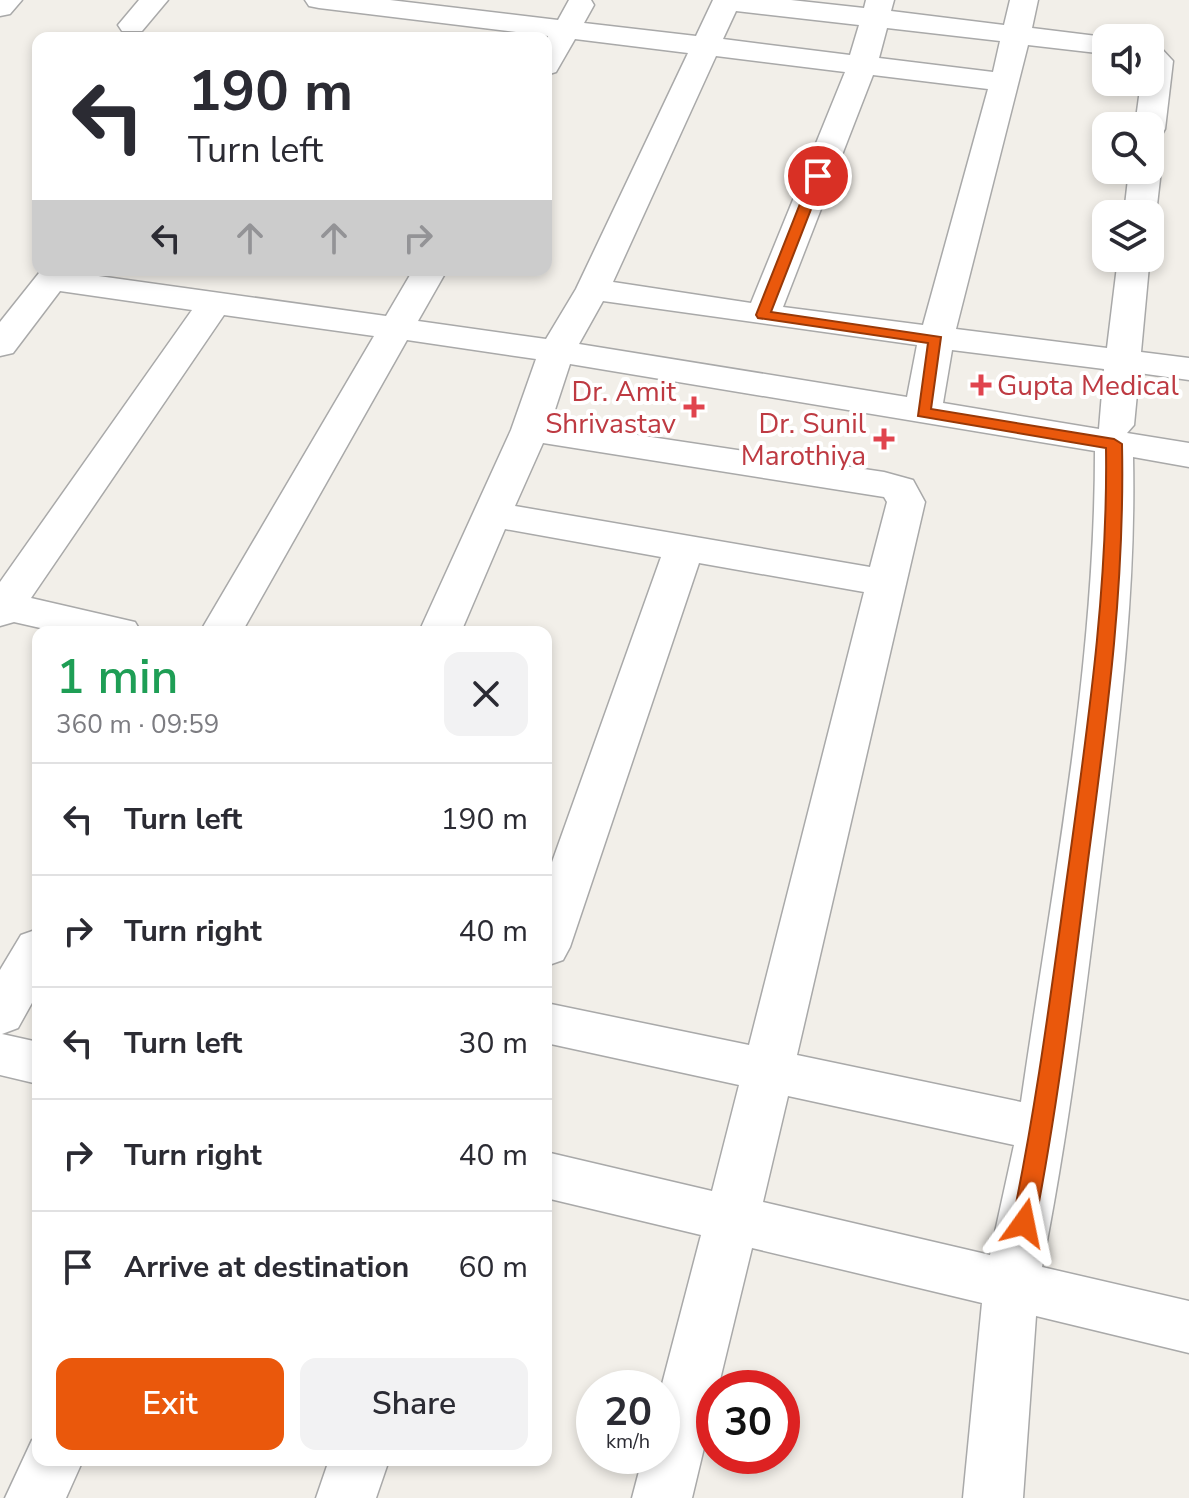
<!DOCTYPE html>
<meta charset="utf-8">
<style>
:root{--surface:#fff;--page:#f2f2f3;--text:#2b2b33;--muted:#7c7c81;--line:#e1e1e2;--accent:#ea580c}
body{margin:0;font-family:"Nunito Sans",sans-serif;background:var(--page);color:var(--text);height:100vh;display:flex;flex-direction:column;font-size:30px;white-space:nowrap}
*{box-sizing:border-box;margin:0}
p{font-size:26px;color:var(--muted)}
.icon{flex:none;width:44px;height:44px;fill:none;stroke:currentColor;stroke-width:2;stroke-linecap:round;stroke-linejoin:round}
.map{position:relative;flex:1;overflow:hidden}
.sheet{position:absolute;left:32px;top:626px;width:520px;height:840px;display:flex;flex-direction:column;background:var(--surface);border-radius:16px;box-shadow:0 4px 12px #0003}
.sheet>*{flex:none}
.hud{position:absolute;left:32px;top:32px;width:520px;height:244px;border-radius:16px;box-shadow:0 4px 12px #0003;background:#fff;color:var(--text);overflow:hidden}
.tools{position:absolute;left:1092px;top:24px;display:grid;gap:16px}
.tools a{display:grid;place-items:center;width:72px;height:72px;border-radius:16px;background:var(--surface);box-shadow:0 4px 12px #0003;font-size:40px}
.speed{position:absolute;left:576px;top:1370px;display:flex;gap:16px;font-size:40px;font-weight:700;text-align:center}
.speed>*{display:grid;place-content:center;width:104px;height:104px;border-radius:50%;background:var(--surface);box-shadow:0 4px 12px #0003;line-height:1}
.speed small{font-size:20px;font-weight:400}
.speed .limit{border:12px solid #d22;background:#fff;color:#111}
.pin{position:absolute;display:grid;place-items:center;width:68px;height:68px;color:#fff;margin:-34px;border:4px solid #fff;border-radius:50%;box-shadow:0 2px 8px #0007}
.me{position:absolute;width:88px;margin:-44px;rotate:12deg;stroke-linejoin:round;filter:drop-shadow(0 0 6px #0008)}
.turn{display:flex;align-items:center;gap:28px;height:168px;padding:0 24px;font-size:36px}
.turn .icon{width:104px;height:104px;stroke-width:2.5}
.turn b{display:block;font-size:56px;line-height:68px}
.lanes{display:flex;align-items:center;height:76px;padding:0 24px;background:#0003;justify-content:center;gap:40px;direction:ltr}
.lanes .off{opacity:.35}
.round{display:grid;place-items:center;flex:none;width:84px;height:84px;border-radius:16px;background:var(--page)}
.overview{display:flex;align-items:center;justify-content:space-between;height:136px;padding:0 24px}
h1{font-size:48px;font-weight:600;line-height:60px;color:#1e9e55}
.primary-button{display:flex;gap:16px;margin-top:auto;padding:16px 24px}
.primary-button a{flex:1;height:92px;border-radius:16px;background:var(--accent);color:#fff;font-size:32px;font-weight:600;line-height:92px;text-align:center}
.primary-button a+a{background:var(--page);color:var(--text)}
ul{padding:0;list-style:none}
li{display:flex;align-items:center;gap:24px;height:112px;padding:0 24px;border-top:2px solid var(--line)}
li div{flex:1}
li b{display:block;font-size:30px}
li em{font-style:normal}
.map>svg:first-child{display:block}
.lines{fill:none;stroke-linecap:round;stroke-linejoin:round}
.street-casing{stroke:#a9a9a9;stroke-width:3}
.street{fill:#fff;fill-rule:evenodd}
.route{fill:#ea580c;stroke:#983908;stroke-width:2}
.health-dot{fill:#e0444e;stroke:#fff;stroke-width:3}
.labels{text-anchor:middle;stroke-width:8;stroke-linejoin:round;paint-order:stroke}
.health-label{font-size:28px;fill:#be3a42;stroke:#fff;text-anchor:end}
</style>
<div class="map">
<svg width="1189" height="1498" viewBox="0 0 1189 1498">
<rect width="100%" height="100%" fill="#f2efe9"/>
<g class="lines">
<g class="street-casing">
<path id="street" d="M0,0H22L10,14L0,16Z
M139,0H168L142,31H122L118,25Z
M305,0H390L558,20L569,0H591L594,5L584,23L696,36L713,0H791L864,8L866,0H894L891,11L1004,25L1010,0H1038L1032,28L1113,38H1106V54L1028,45L956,329L1107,348L1118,258L1150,255L1141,352L1189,358V380L1139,373L1134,425L1127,433L1189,443V467L1133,457C1136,595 1119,725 1102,861C1085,998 1069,1131 1042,1267L1189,1301V1353L1036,1316L1023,1498H963L982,1303L752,1248L718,1388H714V1406L692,1498H632L643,1456H662L661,1388L701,1235L546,1198V1152L712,1191L739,1085L546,1043V1003L749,1045L864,592L699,563L570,947L563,960L546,966V879L661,557L505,529L461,632H419L511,430L536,359L407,340L242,632H200L374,336L224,315L31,598L135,622L141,632H58L14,622L0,626V582L192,310L60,291L13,353L0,356V322L39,273L80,270L77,273L386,316L413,270H447L418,321L546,339L576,289L688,53L575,39L556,72L546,75L548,36L319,8L309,6ZM736,11L859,25L850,55L723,39ZM887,28L1000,41L993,72L879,58ZM716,56L845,72L751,303L613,282ZM873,75L988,89L923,325L783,307ZM603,301L917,345L907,397L579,344ZM952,350L1104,369L1099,429L943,403ZM570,364L1095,451C1095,670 1052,886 1021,1102L797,1055L925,502L913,480L884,472L551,422ZM543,443L884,497L887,502L870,567L515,506ZM788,1096L1014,1145L990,1255L763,1202Z
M1150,44L1160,47L1173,61L1165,129L1161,136L1150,138V126H1135L1141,82H1150Z
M1150,162L1161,170L1156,214L1150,221V214H1124L1129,170H1150Z
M38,929V992L18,1028L2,1034L38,1042V1084L0,1075V970L21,935Z
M38,1437V1460H83L66,1498H5L32,1440Z
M329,1460H389L376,1498H316Z"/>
</g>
<use href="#street" class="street"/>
</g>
<path class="route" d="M818,172L824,176L771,312L941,337L931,409L1114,439L1122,444C1125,591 1106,723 1087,868C1072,987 1058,1105 1035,1223L1032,1230L1024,1232L1016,1230L1012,1223C1037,1104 1052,984 1069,863C1088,723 1108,589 1106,448L918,416L928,343L758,318L756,315L811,176Z"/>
<g class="health-dot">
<path d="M977 373h8v8h8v8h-8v8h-8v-8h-8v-8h8z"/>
<path d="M690 395h8v8h8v8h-8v8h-8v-8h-8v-8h8z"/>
<path d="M880 427h8v8h8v8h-8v8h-8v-8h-8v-8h8z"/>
</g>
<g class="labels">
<g class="health-label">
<text x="997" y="395" text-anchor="start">Gupta Medical</text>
<text x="676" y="401">Dr. Amit<tspan x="676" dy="32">Shrivastav</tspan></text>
<text x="866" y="433">Dr. Sunil<tspan x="866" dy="32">Marothiya</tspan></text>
</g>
</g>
</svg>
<div class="tools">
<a><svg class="icon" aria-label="sound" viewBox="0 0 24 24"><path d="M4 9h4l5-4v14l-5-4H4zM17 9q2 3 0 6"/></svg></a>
<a><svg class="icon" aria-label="search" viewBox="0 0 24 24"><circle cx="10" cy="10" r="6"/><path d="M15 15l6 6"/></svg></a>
<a><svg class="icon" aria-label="layers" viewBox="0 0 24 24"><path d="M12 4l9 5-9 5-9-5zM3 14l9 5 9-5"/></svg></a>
</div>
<div class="speed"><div>20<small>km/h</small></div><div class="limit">30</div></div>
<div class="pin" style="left:818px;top:176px;background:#d93025"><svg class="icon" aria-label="arrive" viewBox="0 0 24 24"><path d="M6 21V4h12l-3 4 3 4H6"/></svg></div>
<svg class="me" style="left:1024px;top:1223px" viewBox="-20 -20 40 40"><path d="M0-17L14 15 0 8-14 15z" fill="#ea580c" stroke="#fff" stroke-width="4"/></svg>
<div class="hud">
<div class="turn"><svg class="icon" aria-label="left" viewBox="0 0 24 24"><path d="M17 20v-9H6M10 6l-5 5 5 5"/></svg><div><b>190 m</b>Turn left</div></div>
<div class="lanes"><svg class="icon" aria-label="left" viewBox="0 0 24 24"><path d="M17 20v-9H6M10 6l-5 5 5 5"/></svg><svg class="icon off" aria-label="ahead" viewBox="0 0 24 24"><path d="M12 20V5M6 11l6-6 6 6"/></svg><svg class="icon off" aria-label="ahead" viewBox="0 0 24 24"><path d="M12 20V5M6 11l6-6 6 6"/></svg><svg class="icon off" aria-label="right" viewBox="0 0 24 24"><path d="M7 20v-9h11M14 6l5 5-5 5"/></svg></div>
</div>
<section class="sheet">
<div class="overview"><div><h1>1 min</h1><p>360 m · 09:59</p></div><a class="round"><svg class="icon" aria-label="close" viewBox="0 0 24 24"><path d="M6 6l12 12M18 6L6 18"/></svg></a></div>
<ul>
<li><svg class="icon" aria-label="left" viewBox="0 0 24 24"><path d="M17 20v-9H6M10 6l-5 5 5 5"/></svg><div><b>Turn left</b></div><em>190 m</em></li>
<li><svg class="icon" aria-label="right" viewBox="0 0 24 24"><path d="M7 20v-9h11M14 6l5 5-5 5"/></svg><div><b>Turn right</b></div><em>40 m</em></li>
<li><svg class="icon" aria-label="left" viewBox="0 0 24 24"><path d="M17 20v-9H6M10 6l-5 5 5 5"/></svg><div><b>Turn left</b></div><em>30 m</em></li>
<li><svg class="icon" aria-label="right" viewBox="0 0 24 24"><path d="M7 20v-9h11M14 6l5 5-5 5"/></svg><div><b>Turn right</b></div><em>40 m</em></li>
<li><svg class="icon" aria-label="arrive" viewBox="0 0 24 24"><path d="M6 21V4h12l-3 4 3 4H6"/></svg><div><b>Arrive at destination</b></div><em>60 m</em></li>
</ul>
<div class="primary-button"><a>Exit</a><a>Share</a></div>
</section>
</div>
